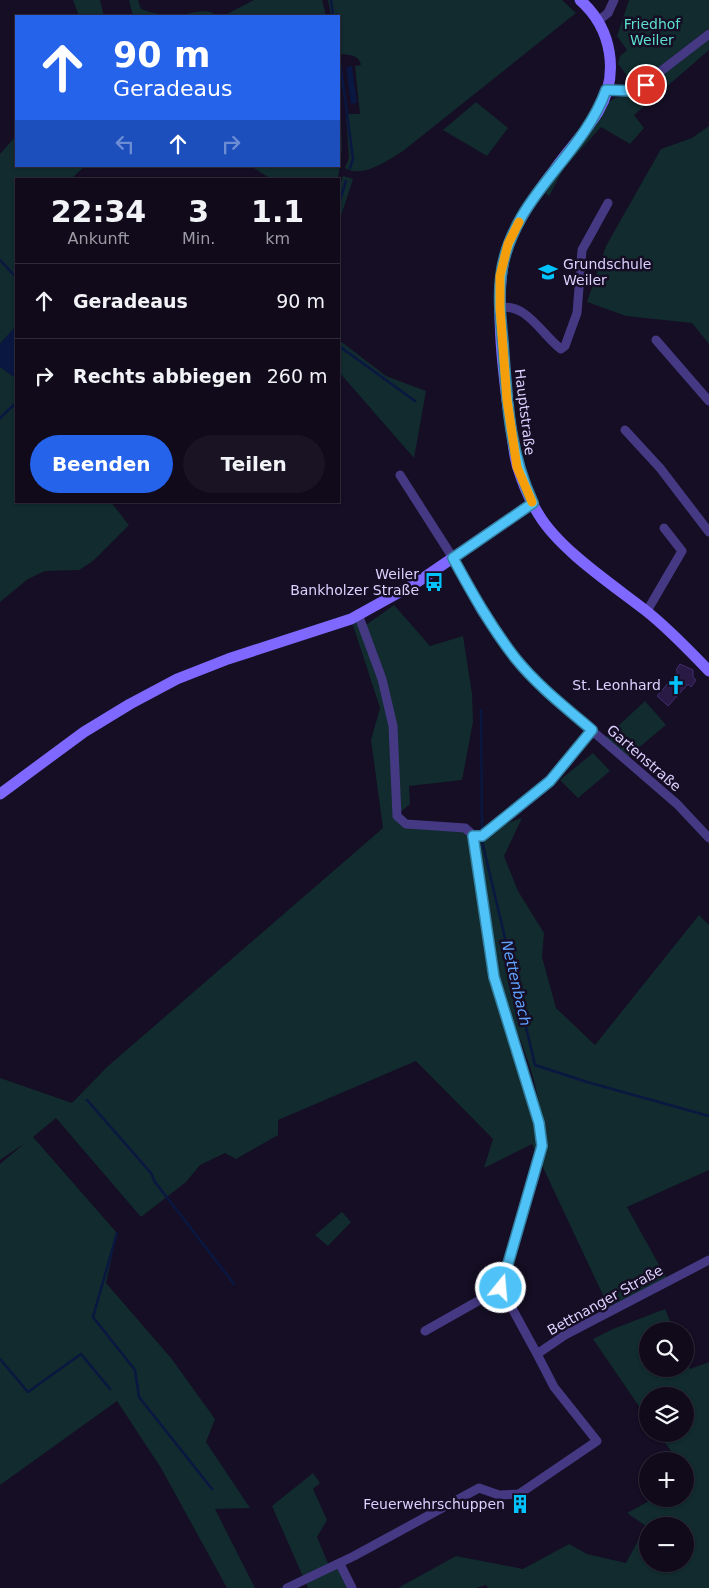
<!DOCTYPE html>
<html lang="de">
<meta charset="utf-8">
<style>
:root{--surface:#100a1b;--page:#191324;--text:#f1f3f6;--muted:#9c9aa3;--line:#302b3a;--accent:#2563eb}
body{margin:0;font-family:"DejaVu Sans",sans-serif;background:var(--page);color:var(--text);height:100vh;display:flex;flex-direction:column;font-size:19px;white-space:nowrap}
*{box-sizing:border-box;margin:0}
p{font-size:16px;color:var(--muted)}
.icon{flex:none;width:28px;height:28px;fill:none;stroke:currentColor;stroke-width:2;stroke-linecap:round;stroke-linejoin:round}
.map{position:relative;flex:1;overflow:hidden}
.drawer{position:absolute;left:15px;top:178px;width:325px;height:325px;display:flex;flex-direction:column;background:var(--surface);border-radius:0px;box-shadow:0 1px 4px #0004,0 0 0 1px var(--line)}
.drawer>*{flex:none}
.guide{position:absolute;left:15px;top:15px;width:325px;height:152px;border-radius:0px;box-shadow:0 1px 4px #0004,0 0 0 1px var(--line);background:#2563eb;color:#fff;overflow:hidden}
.tools{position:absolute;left:639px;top:1322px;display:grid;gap:10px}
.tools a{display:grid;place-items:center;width:55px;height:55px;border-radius:50%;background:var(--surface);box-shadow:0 1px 4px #0004,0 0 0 1px var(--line);font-size:25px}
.pin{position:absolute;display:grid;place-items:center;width:42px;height:42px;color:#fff;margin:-21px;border:2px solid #fff;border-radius:50%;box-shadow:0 1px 5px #0007}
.me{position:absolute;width:55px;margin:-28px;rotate:17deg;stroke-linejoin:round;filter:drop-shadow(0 0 4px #0008)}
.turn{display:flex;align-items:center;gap:18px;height:105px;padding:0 15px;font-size:22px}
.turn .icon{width:65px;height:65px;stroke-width:2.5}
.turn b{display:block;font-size:35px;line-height:42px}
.lanes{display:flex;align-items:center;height:48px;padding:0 15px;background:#0003;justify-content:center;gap:25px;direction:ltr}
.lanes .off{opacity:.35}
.eta{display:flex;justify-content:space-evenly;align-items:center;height:85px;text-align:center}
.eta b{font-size:30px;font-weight:700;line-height:35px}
.cta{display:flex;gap:10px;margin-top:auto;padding:10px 15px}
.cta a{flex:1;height:58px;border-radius:30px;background:var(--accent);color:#fff;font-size:20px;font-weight:700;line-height:58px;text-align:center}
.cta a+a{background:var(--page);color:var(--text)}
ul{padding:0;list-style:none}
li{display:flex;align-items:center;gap:15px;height:75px;padding:0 15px;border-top:1px solid var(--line)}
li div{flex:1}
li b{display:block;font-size:19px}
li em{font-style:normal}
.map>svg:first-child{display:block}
.green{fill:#112b2e;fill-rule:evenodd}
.water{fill:#0a1741}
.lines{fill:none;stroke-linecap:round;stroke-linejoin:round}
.stream{stroke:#0a1741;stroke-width:2.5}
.building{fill:#281a44;stroke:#422c70}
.street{stroke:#453983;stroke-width:9}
.secondary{stroke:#7f68ff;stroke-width:11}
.route-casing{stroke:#337fa1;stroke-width:12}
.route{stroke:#4fc3f7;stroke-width:9}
.slow{stroke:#f59e0b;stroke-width:9}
.labels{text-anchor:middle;stroke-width:5;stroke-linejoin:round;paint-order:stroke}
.park-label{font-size:14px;fill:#5ddfcf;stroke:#150e24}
.poi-label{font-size:14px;fill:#dcd1ff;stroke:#150e24;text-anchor:end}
.street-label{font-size:14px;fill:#dcd1ff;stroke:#150e24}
.water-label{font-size:15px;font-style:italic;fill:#5fa1ff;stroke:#150e24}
</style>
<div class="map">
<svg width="709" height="1588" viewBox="0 0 709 1588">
<rect width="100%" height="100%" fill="#150e24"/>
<path class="green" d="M73,0H100L104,16H79Z
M129,0H138L141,9C154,14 168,16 182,15C193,13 203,9 214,13L210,16H133Z
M254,0H322L326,16H223Z
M328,0H562L576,13L403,151C388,160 363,179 345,168L349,158L346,114H360L355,66L361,65C359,54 348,55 339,54V16H331Z
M629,0H709V28L635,86L618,64L620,56L627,50L617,36Z
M709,35V50L634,115L644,128L630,144L601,127L564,168L549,196L545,193L607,103L615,98L643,91Z
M476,102L508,128L487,156L443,130Z
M339,123L341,124L342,148L338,179H271L251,166H339Z
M709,126V344L692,323L626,316L587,302L606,246L661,149L692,138Z
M16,136V166H85L71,179H16V326L0,344V154Z
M343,176L353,179L339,222V187Z
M339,340L386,376L426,391L414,458L339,372Z
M0,367L16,378V501H110L129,525L93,561L79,570L45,571L28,579L0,602Z
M394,605L430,646L463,636L472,694L473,722L462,780L409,786L410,804L397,815L406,824L465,828L473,835L522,818L504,856L518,891L544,933L542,957L556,1008L595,1045L699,915L709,925V1170L627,1207L668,1281L610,1310L532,1144L484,1168L493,1139L416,1061L278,1120V1135L236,1159L225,1153L200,1165L186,1182L141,1217L56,1118L33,1137L117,1233L106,1283L171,1358L215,1419L206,1442L250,1508L215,1509L255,1588H227L161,1468L117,1401L0,1485V1164L25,1143L0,1160V1078L72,1103L107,1067L383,828L371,740L380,708L351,619L366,625ZM497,985C512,1020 543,1085 539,1122Z
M645,701L666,725L625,759L604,739Z
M593,753L610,771L578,798L560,780Z
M342,1212L351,1222L328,1246L315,1235Z
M665,1309L674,1331H648V1369H685V1358L690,1369L709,1362V1588H488L486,1585L476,1588H398L456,1556L523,1569L569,1544L587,1554L626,1563L646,1526L627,1513L653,1499H685V1482L690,1479L685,1472V1461H678L659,1434H685V1396H648L647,1418L593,1339L613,1329ZM648,1526H685V1564H648Z
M313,1473L320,1483L313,1489L327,1520L317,1537L330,1568L340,1564L352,1588H308L272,1506Z"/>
<path class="water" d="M352,66L357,103L351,104L346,67Z
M16,326V378L0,367V344Z"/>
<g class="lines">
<path class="stream" d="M331,0L333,16
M339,54L353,159L350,168
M339,203L346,181
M0,260L16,277
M339,346L415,401
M0,418L16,403
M481,710L482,831
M482,841L535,1065L587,1082L709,1116
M87,1100L151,1173L155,1182L234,1284
M117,1233L93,1317L135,1370L139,1397L212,1489
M0,1359L28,1392L81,1354L110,1389"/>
</g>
<path class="building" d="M680,664L693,670V677L696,680L691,687L688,684L668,706L657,696L678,672L676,670Z"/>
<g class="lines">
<path class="street" d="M598,21L608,13L614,0
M606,90L635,91L709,34
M500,308C526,302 543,336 561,349L565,346L577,313L582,250L608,203
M656,340L709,401
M625,430L660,468L709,532
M400,475L453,558L481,611L516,659L545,690L677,804L709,838
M647,611L682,551L664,528
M358,614L382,679L393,726L397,816L406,824L465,828L473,835
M425,1331L501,1288
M537,1354L501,1288L535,1176L541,1146L539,1123L494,977L473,835L482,836L550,781L591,730
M340,1564L352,1588
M287,1588L354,1556L479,1488L499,1495L519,1494L597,1441L554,1387L537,1354L565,1335L709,1260"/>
<path class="secondary" d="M580,0C612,28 620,74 598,112C586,132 569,149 555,169C538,191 519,217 509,243C491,287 504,381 511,429C513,441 514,456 518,468C523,484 530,501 539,515C560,550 613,585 645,610C668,628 689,650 709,671
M0,794L84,732L130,704L177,679L228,659L351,619L416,583L533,503"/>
</g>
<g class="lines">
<g class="route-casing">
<path id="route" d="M501,1288L542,1146L539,1123L494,977L473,836H482L550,781L592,730C565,707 538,686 516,659C491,627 472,593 453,558L533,503C509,452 507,400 503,344C501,322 498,298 501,276C503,255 512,234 522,216C548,172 589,138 606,90L635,91L646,85"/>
</g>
<use href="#route" class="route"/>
<path class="slow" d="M519,222L508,244L500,276V308L507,400L517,467L532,502"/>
</g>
<defs>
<g id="school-bare" transform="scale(1.5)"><path d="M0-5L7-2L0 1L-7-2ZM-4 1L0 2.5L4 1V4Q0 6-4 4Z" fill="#01c2fb" stroke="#150e24" stroke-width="2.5" paint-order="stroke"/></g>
<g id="bus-bare" transform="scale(1.5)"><path d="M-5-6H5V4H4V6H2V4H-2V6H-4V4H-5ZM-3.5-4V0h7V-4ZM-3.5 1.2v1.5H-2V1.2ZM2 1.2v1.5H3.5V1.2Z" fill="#01c2fb" stroke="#150e24" stroke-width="2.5" paint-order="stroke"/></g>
<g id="church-bare" transform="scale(1.5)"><path d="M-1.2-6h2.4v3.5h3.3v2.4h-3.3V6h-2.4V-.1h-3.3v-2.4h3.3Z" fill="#01c2fb" stroke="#150e24" stroke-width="2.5" paint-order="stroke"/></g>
<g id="building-bare" transform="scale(1.5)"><path d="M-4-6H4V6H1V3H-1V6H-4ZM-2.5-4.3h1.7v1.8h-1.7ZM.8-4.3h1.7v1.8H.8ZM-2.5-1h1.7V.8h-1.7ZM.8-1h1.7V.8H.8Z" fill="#01c2fb" stroke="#150e24" stroke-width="2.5" paint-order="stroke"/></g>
</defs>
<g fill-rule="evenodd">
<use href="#school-bare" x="548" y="272"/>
<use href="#bus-bare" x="434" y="582"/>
<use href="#church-bare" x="676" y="685"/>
<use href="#building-bare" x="520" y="1504"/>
</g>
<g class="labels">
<g class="park-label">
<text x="652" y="29">Friedhof<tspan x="652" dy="16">Weiler</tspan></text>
</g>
<g class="poi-label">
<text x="563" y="269" text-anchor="start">Grundschule<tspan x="563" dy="16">Weiler</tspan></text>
<text x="419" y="579">Weiler<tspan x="419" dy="16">Bankholzer Straße</tspan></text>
<text x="661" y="690">St. Leonhard</text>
<text x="505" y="1509">Feuerwehrschuppen</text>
</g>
<g class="street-label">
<text transform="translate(525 412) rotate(83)" y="5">Hauptstraße</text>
<text transform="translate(644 758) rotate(41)" y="5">Gartenstraße</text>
<text transform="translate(605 1300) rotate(-29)" y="5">Bettnanger Straße</text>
</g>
<g class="water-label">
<text transform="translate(516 983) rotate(77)" y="5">Nettenbach</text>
</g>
</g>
</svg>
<div class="tools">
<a><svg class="icon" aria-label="search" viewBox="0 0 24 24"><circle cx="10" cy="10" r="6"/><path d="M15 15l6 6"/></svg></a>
<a><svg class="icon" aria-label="layers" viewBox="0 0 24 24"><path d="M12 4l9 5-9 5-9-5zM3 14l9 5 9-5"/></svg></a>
<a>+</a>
<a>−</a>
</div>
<div class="pin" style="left:646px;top:85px;background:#d93025"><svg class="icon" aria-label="arrive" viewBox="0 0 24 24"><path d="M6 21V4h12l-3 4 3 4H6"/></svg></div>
<svg class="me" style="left:501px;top:1288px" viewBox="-20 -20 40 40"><circle r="17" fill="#4fc3f7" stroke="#fff" stroke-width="3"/><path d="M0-11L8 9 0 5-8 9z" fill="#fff"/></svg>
<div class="guide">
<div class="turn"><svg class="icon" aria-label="ahead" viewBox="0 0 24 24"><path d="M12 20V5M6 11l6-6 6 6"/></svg><div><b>90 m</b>Geradeaus</div></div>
<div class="lanes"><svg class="icon off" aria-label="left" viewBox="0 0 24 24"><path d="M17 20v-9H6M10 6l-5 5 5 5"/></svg><svg class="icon" aria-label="ahead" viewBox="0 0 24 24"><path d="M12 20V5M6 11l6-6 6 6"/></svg><svg class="icon off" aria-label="right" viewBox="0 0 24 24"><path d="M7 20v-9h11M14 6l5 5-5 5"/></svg></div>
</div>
<section class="drawer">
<div class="eta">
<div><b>22:34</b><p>Ankunft</p></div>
<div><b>3</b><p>Min.</p></div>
<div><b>1.1</b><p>km</p></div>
</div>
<ul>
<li><svg class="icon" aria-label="ahead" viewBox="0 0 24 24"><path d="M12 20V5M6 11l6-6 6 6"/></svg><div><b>Geradeaus</b></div><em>90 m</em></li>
<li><svg class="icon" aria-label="right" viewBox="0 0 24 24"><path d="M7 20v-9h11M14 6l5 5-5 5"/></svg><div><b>Rechts abbiegen</b></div><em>260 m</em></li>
</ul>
<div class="cta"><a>Beenden</a><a>Teilen</a></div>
</section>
</div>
